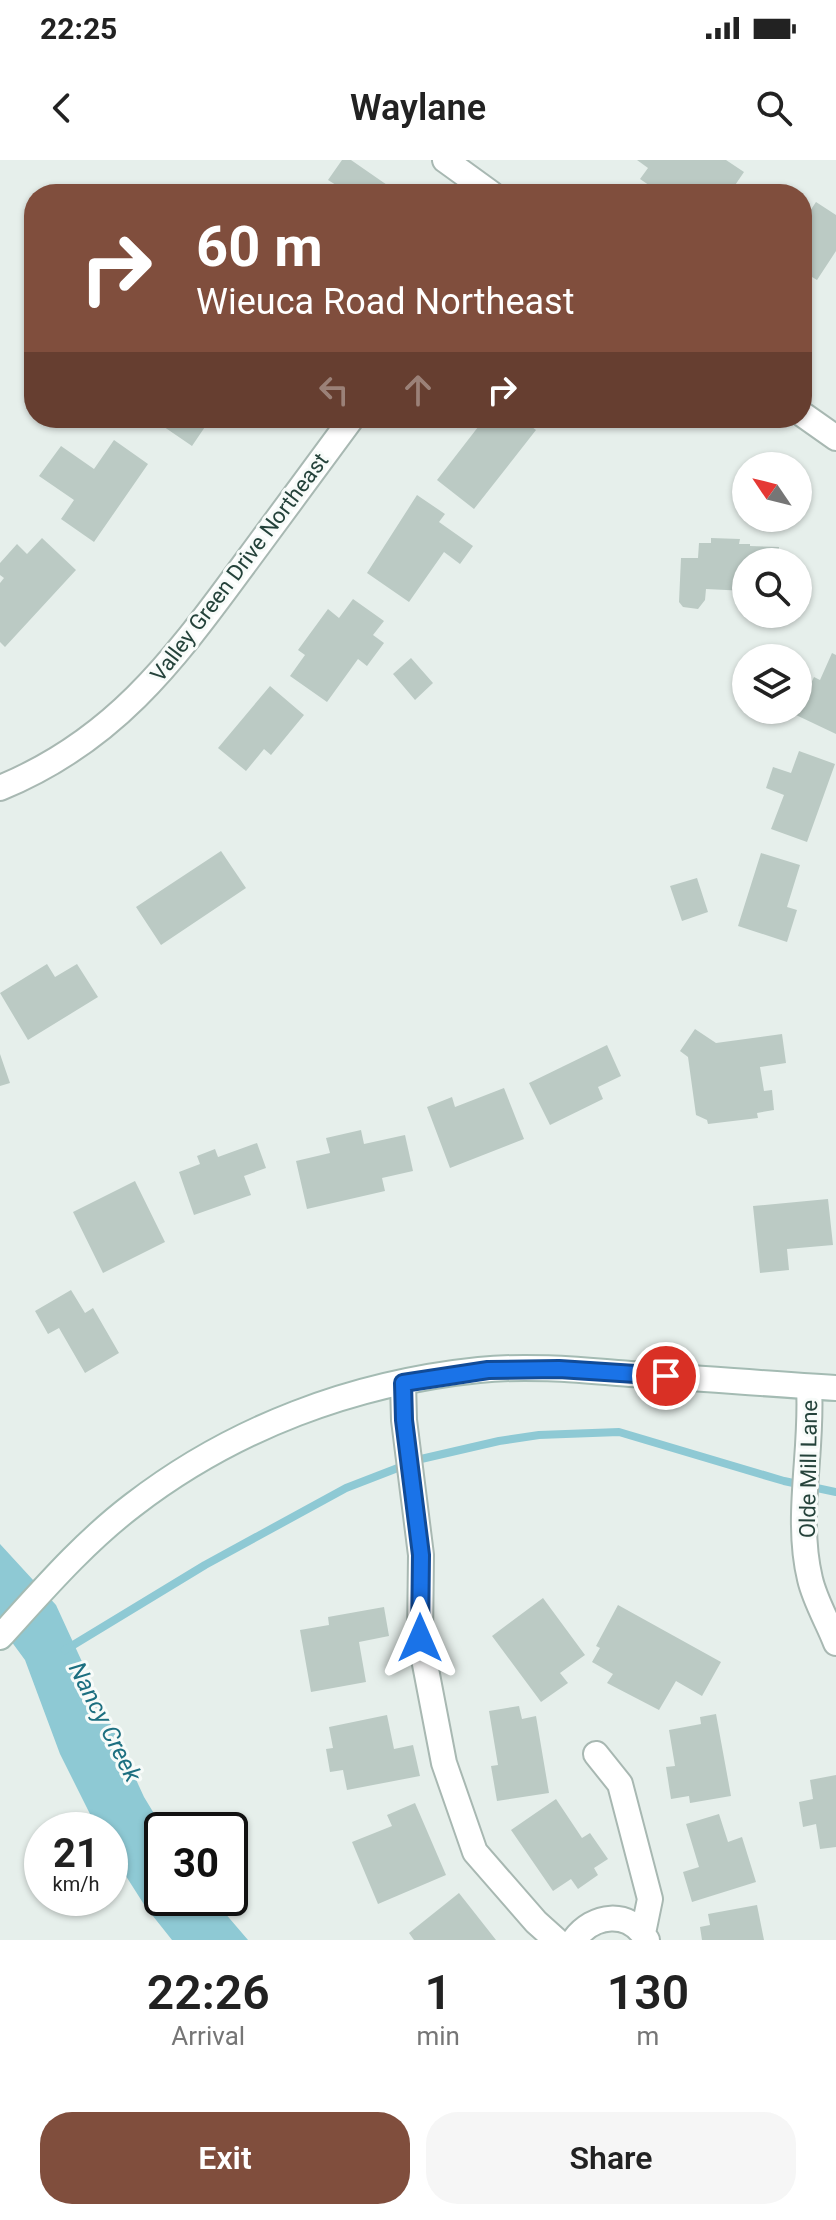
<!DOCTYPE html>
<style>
:root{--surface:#fff;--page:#f6f6f6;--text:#222;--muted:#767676;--accent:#804e3d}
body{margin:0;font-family:Roboto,sans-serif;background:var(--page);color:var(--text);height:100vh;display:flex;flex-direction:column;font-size:30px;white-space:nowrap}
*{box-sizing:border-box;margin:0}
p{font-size:26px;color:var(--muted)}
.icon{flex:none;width:44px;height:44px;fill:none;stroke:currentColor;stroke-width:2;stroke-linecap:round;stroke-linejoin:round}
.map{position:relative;height:1780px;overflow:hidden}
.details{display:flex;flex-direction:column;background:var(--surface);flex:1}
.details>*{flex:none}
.top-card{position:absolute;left:24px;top:24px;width:788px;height:244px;border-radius:32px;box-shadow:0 2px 6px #0004;background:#804e3d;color:#fff;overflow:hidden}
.needle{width:52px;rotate:305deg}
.tools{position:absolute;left:732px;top:292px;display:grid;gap:16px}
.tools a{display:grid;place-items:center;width:80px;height:80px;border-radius:50%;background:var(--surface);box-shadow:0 2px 6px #0004;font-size:40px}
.speed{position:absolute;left:24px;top:1652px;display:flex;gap:16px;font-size:40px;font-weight:700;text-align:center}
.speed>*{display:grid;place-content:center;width:104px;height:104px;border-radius:50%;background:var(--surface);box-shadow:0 2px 6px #0004;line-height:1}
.speed small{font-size:20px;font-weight:400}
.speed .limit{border:4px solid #111;border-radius:12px;background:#fff;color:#111}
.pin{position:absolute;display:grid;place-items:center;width:68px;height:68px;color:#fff;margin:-34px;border:4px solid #fff;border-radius:50%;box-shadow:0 2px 8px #0007}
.me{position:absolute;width:88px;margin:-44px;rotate:0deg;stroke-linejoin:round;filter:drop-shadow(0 0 6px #0008)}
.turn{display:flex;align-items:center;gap:28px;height:168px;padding:0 40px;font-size:36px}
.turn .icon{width:104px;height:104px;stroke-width:2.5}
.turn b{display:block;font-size:56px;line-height:68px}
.lanes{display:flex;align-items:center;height:76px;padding:0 40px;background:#0003;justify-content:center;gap:40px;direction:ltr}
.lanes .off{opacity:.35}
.eta{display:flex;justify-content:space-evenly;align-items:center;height:136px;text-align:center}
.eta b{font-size:48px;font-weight:600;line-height:56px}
.button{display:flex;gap:16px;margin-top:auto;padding:16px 40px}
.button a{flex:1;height:92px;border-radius:32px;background:var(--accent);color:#fff;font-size:32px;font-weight:600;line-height:92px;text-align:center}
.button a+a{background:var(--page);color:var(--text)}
.status{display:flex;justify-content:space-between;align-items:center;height:56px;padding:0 40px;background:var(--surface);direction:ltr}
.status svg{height:22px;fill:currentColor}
header{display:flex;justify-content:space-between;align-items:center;height:104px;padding:0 40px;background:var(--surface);font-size:36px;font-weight:600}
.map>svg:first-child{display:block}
.water{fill:#8ec9d4}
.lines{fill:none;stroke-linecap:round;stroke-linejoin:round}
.stream{stroke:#8ec9d4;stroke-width:8}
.building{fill:#bbcac4}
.street-casing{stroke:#a8b8b2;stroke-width:28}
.secondary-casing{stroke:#a4bbb3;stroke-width:28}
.street{stroke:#fff;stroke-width:24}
.secondary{stroke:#fff;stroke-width:24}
.route-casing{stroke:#114b97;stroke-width:20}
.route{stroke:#1a73e8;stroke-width:14}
.labels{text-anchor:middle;stroke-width:6;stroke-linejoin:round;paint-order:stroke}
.street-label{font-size:22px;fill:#24423a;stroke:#f7fbf9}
.water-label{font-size:24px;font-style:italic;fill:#1c6f80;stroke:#f7fbf9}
</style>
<div class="status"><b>22:25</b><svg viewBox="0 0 49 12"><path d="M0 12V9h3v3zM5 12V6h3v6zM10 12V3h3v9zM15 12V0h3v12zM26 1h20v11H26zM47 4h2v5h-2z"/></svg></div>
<header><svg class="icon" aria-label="back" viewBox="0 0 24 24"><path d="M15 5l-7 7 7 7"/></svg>Waylane<svg class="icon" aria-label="search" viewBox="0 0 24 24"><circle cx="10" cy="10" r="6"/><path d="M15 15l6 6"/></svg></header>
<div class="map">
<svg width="836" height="1780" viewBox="0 0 836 1780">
<rect width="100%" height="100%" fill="#e6efeb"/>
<path class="water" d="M0,1384L56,1445L144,1637L164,1670H162V1738H212L248,1780H172L145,1746L110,1691V1670H98L60,1594L25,1500L0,1466Z"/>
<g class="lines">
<path class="stream" d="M65,1490L205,1405L346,1328L421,1299L499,1281L539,1275L619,1272L784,1321L836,1332"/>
</g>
<path class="building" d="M342,0H351L390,27L385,34H330L336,25L328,20Z
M637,0H726L744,12L729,34H662L640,19L648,8Z
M816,42L836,55V91L817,120L802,111V63Z
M151,258H211L192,286Z
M485,258H520L536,270L474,349L437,320Z
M114,280L148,304L94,382L61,359L74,340L39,316L61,286L94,309Z
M417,335L445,354L439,362L473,386L460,404L444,392L409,442L367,413Z
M42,378L76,410L5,487L0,482V423L4,418L0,415V403L17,384L27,394Z
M711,378L740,379L739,384H750V386L779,387L778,402H746V431L706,429L705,440L698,449L683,447L679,442L681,398H698L699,383H711Z
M353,439L384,461L373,475L384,483L367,506L358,499L327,542L290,516L305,495L298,490L328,449L339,458Z
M832,493L836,495V574L796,555L814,517L820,520Z
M411,498L433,523L415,540L393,514Z
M270,526L304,555L271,595L264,589L246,611L218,588Z
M799,591L835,604L807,682L771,669L784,635L766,628L773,607L791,613Z
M221,691L246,728L161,785L136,747Z
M761,693L800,705L787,747L797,750L787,782L738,766Z
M697,718L708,752L682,761L670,726Z
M47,804L55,817L77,804L98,837L28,880L0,833Z
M695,869L716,883L782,874L786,903L760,907L764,931L772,930L774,950L757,953L758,958L708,964L707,960L696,955L688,897L680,891Z
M607,885L621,916L598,927L603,939L550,965L529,923Z
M0,894L10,923L0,926Z
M504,928L524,979L450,1008L427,947L452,937L455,947Z
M361,970L364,984L405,975L413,1011L382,1018L385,1031L307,1049L296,1001L330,993L326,978Z
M257,983L266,1008L244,1016L251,1035L194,1055L179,1012L200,1004L197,996L215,989L218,997Z
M135,1021L165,1082L103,1113L73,1052Z
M828,1039L833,1085L787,1089L789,1110L760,1113L753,1046Z
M71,1130L85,1153L93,1148L119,1193L85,1213L59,1168L48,1174L35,1151Z
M543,1438L585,1495L560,1513L568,1523L541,1542L492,1476Z
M618,1445L721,1502L702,1536L676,1521L659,1550L607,1523L613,1514L592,1502L600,1488L596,1486Z
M384,1447L389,1476L359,1482L366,1522L311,1532L300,1470L329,1465L328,1457Z
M519,1546L522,1559L536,1556L549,1633L497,1641L491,1606L498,1605L489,1551Z
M716,1554L731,1636L690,1643L689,1636L671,1639L666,1607L675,1606L669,1570L701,1564L700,1557Z
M387,1555L394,1589L413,1585L420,1616L347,1630L343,1610L330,1612L326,1589L333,1588L329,1567Z
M836,1615V1687L820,1689L816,1664L803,1667L799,1642L813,1639L810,1620Z
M556,1639L582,1678L590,1673L608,1699L594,1708L598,1715L578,1729L571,1719L553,1731L511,1670Z
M415,1643L446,1715L378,1744L352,1682L392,1666L387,1655Z
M719,1654L728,1682L742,1677L756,1722L692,1742L683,1712L699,1707L686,1664Z
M459,1733L496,1780H414L409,1773Z
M757,1745L764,1780H702L700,1767L710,1765L708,1754Z"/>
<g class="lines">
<g class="street-casing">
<path id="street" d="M445,0L492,34
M802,254L836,278
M0,628C112,582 171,504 240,410C277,359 315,309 352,258
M403,1223L404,1260L421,1395L420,1478L444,1603L475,1692L536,1762L556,1780
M809,1227C813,1290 795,1357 810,1419C815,1441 828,1462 836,1483
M596,1594L620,1624L650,1739L643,1773
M574,1780C593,1754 629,1749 647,1780"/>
</g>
<g class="secondary-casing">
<path id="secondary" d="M0,1477C42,1431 83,1383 133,1345C233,1268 353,1223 479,1210C529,1205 580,1210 630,1214C699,1218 767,1224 836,1228"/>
</g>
<use href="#street" class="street"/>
<use href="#secondary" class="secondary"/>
</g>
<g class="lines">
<g class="route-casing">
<path id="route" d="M420,1478L421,1395L404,1260L403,1223L488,1210L559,1209L666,1216"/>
</g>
<use href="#route" class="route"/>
</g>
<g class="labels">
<g class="street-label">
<text transform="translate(239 407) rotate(-53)" y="8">Valley Green Drive Northeast</text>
<text transform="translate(808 1309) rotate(-89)" y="8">Olde Mill Lane</text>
</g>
<g class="water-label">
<text transform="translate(105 1562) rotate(63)" y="8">Nancy Creek</text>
</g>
</g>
</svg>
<div class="tools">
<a><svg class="needle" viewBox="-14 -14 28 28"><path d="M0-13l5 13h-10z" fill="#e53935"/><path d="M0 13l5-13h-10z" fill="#767676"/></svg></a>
<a><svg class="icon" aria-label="search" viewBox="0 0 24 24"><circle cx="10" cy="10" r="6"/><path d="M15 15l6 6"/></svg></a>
<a><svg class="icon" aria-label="layers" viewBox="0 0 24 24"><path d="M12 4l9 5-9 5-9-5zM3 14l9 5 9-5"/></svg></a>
</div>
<div class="speed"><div>21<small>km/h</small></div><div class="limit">30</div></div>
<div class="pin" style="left:666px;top:1216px;background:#d93025"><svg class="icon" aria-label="arrive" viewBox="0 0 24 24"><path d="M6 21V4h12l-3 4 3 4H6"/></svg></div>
<svg class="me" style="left:420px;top:1478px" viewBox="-20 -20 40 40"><path d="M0-17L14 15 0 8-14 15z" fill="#1a73e8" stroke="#fff" stroke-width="4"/></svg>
<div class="top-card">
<div class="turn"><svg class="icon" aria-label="right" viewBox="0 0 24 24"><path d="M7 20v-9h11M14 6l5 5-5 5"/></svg><div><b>60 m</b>Wieuca Road Northeast</div></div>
<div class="lanes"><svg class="icon off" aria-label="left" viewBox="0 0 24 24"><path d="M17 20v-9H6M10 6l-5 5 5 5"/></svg><svg class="icon off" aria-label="ahead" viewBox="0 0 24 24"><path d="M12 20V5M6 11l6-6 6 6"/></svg><svg class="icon" aria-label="right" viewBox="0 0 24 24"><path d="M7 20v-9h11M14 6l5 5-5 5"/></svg></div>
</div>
</div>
<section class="details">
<div class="eta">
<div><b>22:26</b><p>Arrival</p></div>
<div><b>1</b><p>min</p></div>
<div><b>130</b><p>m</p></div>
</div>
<div class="button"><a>Exit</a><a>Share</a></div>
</section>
